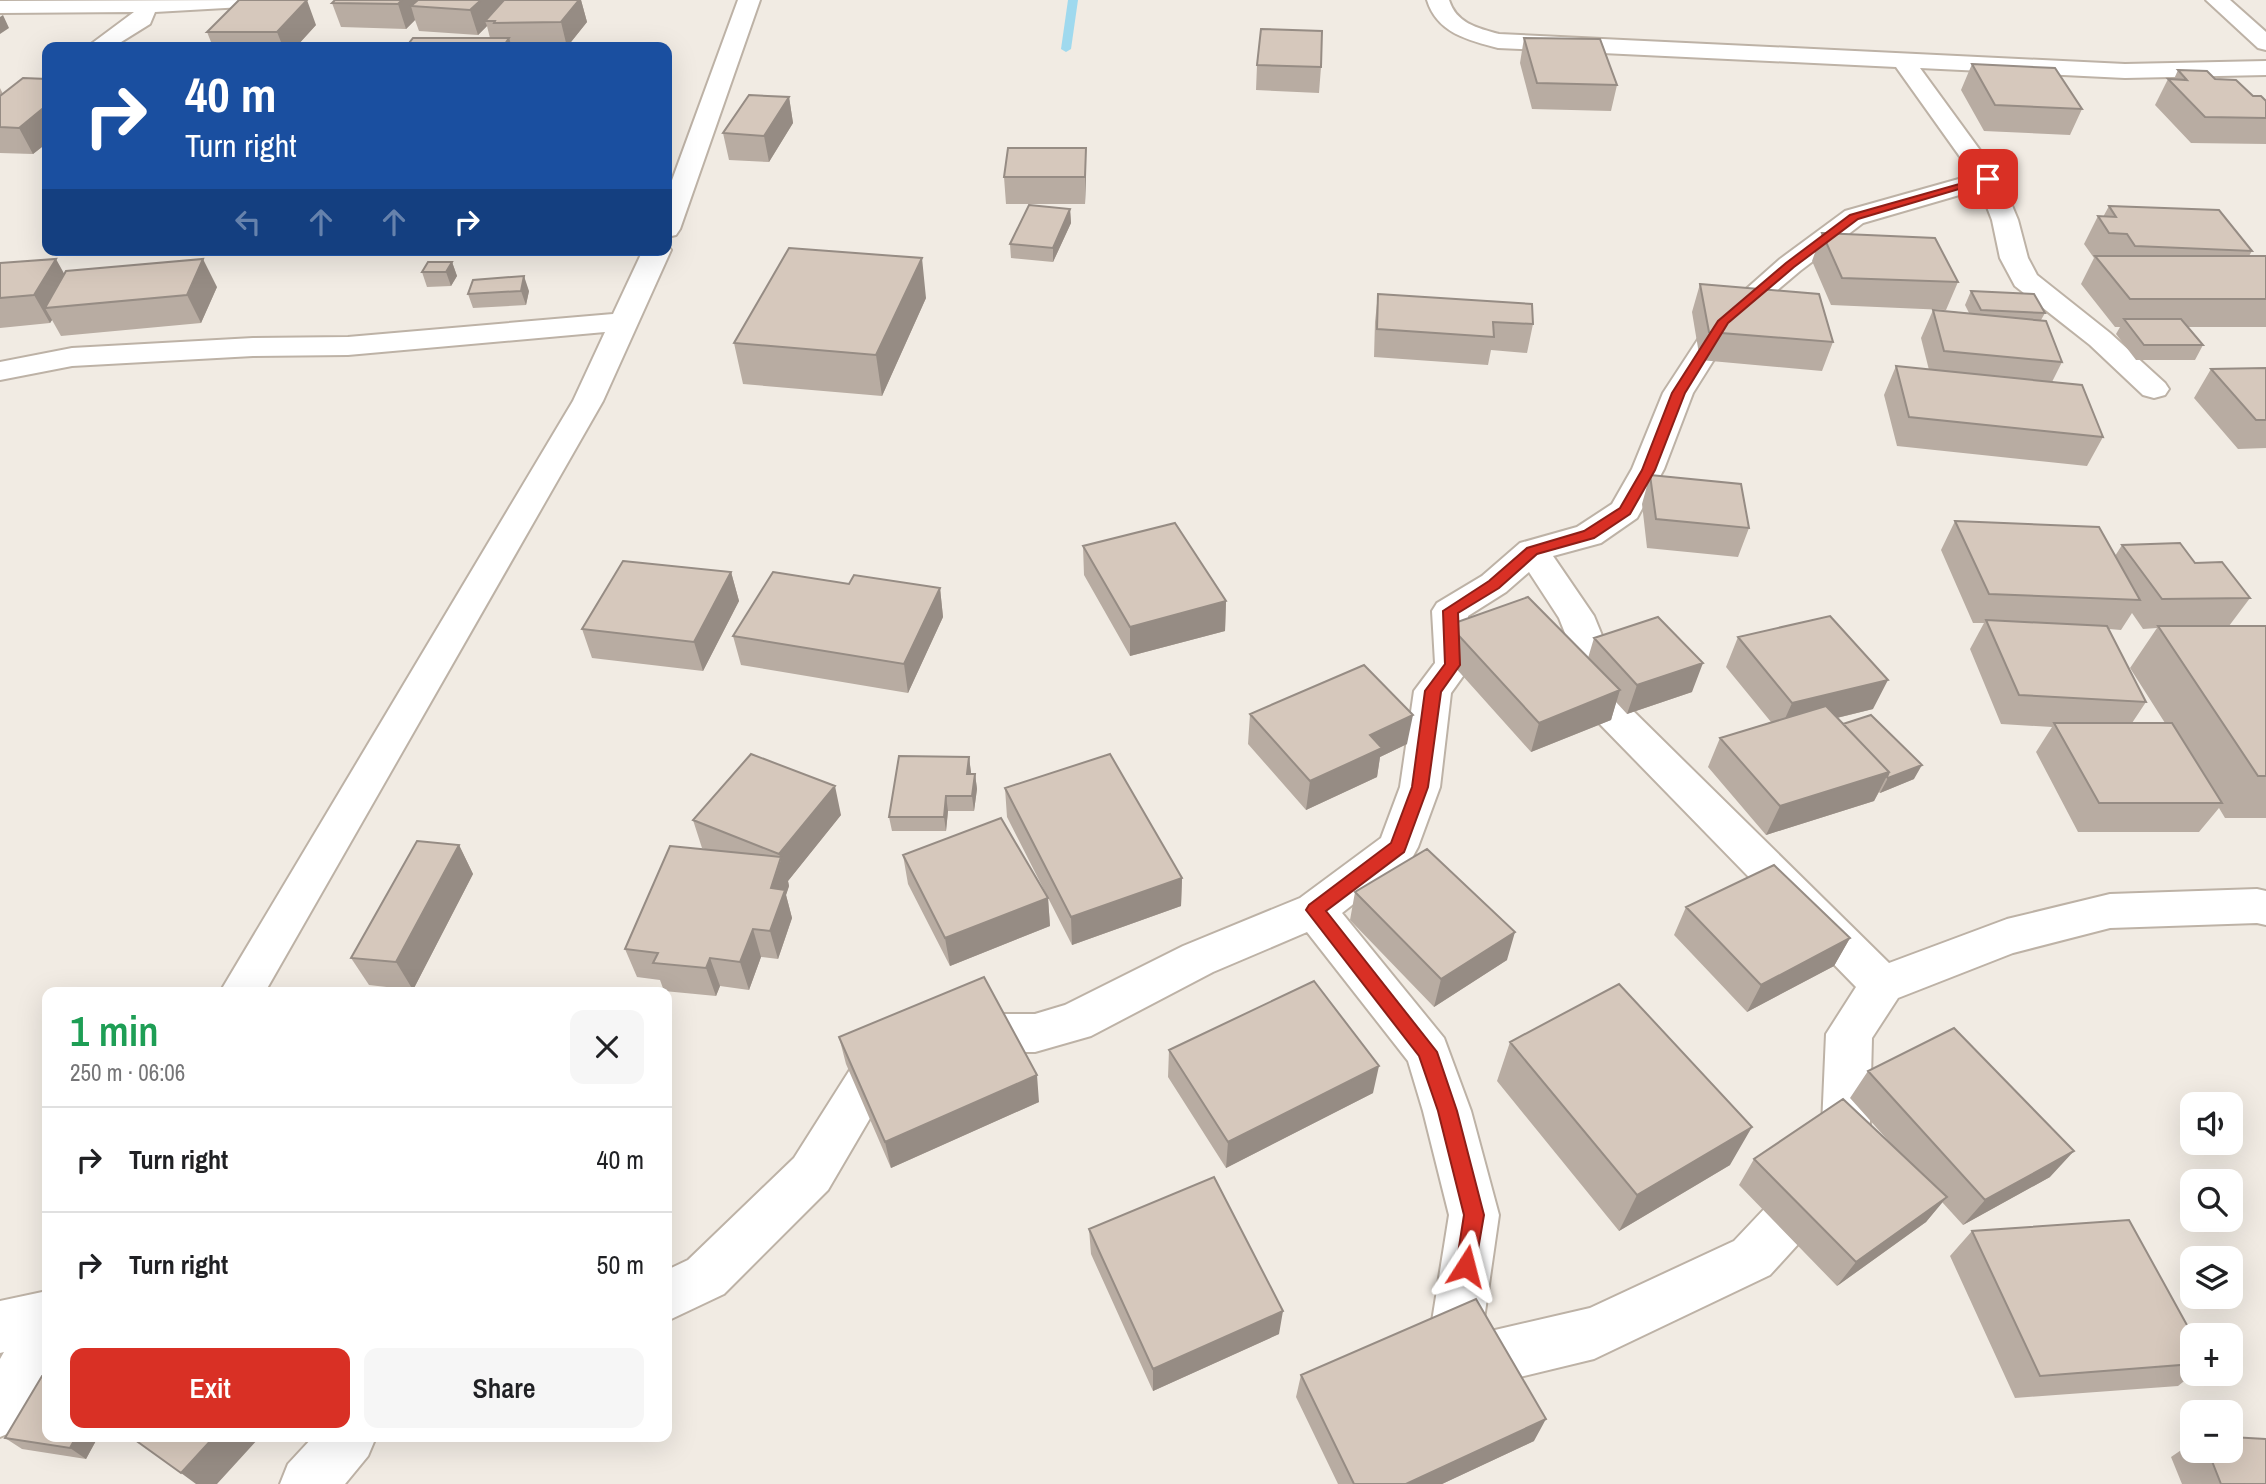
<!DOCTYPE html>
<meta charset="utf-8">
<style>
:root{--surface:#fff;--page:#f6f6f6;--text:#202124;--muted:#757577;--line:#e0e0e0;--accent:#d93025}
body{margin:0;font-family:"Archivo Narrow",sans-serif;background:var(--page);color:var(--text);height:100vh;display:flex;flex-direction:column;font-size:26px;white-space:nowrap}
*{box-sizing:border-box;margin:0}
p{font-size:23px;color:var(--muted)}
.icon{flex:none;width:38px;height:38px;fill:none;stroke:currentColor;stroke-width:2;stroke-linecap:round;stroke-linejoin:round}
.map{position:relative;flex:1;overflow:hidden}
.panel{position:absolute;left:42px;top:987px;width:630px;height:455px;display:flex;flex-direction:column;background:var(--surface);border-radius:14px;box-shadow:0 7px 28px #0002}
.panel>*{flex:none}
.guide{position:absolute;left:42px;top:42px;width:630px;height:214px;border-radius:14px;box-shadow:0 7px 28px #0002;background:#1a4fa0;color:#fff;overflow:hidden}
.controls{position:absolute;left:2180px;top:1092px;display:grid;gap:14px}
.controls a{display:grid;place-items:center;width:63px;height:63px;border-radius:14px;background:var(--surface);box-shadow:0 7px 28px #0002;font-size:35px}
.pin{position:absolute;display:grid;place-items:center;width:60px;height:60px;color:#fff;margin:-30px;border-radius:14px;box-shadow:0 4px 10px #0006}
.me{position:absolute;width:77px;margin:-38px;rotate:9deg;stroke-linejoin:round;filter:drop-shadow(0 0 5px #0008)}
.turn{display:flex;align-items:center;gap:24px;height:147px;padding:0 28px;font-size:32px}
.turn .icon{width:91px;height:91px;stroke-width:2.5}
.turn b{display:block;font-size:49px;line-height:60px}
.lanes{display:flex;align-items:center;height:66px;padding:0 28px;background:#0003;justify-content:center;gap:35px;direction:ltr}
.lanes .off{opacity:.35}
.round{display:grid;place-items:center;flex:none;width:74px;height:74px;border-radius:14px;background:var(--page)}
.summary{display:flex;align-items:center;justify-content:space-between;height:119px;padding:0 28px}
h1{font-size:42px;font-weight:600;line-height:52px;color:#1e9e55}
.button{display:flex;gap:14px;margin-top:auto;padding:14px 28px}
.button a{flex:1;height:80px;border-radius:14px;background:var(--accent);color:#fff;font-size:28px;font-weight:600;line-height:80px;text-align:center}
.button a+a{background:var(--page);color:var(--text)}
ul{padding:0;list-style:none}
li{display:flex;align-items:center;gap:21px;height:105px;padding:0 28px;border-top:2px solid var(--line)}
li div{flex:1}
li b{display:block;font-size:26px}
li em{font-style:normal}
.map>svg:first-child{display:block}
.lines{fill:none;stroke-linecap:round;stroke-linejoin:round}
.stream{fill:#9fd9ee;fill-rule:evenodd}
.minor-casing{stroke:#bdb2a6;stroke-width:4}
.minor{fill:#fff;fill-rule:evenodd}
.wall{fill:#b8aca2;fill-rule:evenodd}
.shaded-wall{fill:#968c84}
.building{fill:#d6c8bc;stroke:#968c84;stroke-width:2}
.route{fill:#d93025;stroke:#8d1f18;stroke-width:2}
</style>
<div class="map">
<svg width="2266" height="1484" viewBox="0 0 2266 1484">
<rect width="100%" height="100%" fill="#f1ebe3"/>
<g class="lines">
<path class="stream" d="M1068,0H1078L1071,49L1066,52L1061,49Z"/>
<g class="minor-casing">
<path id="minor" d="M271,0L267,4L260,6L155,12L150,24L113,47H87L134,12L0,13V1Z
M738,0H760L680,229L676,235L667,237V194Z
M1427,0H1449C1456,23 1477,28 1499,34L2125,64L2266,61V75L2125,78L1920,68L2001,179L2018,220L2028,258L2037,275L2110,333L2165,383L2169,389L2165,395L2154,398L2143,395L2090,345L2015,286L2000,258L1992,220L1980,189L1863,223L1800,271L1735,326L1693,393L1664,469L1637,518L1601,543L1553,556L1594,616L1603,638L1594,666L1620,698L1889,963L2007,919L2110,894L2257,889L2266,891V925L2257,923L2110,928L2013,953L1898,998L1872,1038L1869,1158L1862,1174L1770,1275L1594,1359L1458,1392C1439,1384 1433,1378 1426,1359L1449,1215L1423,1111L1408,1061L1307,932L1213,972L1091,1036L1035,1052H992L962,1057L946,1051L939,1037L946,1023L962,1017L992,1014H1035L1065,1005L1183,946L1300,898L1381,838L1400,787L1414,691L1435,663L1432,611L1437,603L1482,576L1520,543L1577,527L1612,504L1632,469L1663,393L1710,321L1780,259L1845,211L1973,175L1896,67L1498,48C1468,40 1437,33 1427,0ZM1529,572L1559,618L1567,638L1557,668L1594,718L1856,987L1826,1034L1821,1149L1734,1241L1590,1308L1482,1333L1499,1215L1471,1111L1444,1038L1342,913L1412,858L1418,847L1440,787L1451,693L1471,665L1468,616L1506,592Z
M2206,0H2230L2266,32V50L2258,48Z
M667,245L671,250L603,401L265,992H220L573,401L605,332L348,355L253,356L72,366L0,380V362L72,348L253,338L348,337L613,314L643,250H667Z
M898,1042L914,1048L921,1062L914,1076L883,1096L828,1190L724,1294L667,1321V1270L688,1260L794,1158L851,1068L882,1048Z
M47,1291V1379L19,1429L0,1437V1359L4,1352L0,1353V1301Z
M313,1437H376L368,1456L345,1484H280L288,1464Z"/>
</g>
<use href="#minor" class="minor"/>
</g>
<path class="wall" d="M581,0L587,22L567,47H406L490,38L487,26L478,35L419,31L415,20L406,29L341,27L332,3Z
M316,25L296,47H213L207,32Z
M1524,38L1617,85L1611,111L1532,109L1520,63Z
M1972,64L2082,109L2070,135L1984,131L1961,90Z
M1257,65L1321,67L1319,93L1256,90Z
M2178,70L2215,79L2266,101V144L2191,143L2155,105L2168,79H2174Z
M47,79V143L33,154L0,153V88L3,94Z
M789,97L793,123L769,162L729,160L723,133Z
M1086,174L1085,204H1006L1004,177Z
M2109,206L2252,251L2249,256H2266V327H2188L2203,345L2195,360H2136L2116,334L2120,327H2115L2081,284L2094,258L2084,244L2098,216L2103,217Z
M1070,209L1071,223L1053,262L1011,258L1010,244Z
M1822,233L1958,282L1946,310L1831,305L1812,261Z
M452,262L457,276L451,286L427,287L422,272Z
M0,263L64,274L217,287L201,323L61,336L52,320L50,323L0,328Z
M473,280L529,291L526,305L473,308L468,294Z
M1700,284L1833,342L1822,371L1700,360L1692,312Z
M1971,291L2045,313L2041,320L2062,362L2052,382L2103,437L2087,466L1897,446L1884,395L1896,366L1929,370L1921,338L1933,310L1969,313L1965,305Z
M1378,294L1533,324L1527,353L1491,350L1488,365L1374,357L1375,322Z
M926,298L882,396L743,384L734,343Z
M2266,368V448L2238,449L2194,398L2211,369Z
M1650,475L1749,528L1738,557L1647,548L1642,504Z
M1955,521L2115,556L2122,545L2195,563L2250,598L2229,626H2266V818H2225L2219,808L2199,832H2078L2036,752L2052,727L2001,724L1970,649L1984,623H1973L1941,550ZM2132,613L2143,629L2157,628L2130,668L2165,723H2132L2146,702L2109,629L2121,630Z
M1083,546L1226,601L1225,631L1130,656L1084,575Z
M731,572L739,601L703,671L592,658L582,629Z
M849,584L940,588L943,617L908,693L741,665L733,636Z
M1449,625L1588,658L1594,638L1692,692L1627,714L1616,702L1611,720L1531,752L1444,655Z
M1738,637L1873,709L1837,718L1843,724L1914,779L1880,793L1879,792L1874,801L1766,835L1708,767L1720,738L1771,722L1726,667Z
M1250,714L1407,744L1380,757L1377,777L1306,810L1248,744Z
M969,757L971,774H975L977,789L974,811H948L946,831H892L889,817Z
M1005,788L1182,878L1181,906L1072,945L1007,817Z
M841,815L788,881L789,886L786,895L792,918L778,959L761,957L749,990L720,986L716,996L664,991L660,980L637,977L625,949L705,849L702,848L693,820Z
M459,845L473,874L413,990L369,985L351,958Z
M903,855L1048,898L1050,926L950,966L908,884Z
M1355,892L1507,960L1434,1007L1350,920Z
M1686,907L1850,938L1834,966L1747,1012L1674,935Z
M839,1037L1039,1102L891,1168L846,1064Z
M1510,1042L1730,1165L1619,1231L1497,1081Z
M1169,1050L1373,1093L1226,1168L1168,1077Z
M1868,1071L2050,1177L1963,1225L1942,1202L1926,1222L1837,1286L1739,1185L1754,1159L1893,1146L1850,1098Z
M1089,1229L1279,1334L1153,1391L1091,1254Z
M1972,1231L2193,1336V1374L2178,1386L2015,1398L1950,1256Z
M1301,1375L1534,1441L1442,1484H1338L1296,1397Z
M98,1437L86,1459L22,1449L5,1438Z
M2193,1442V1451H2231L2266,1484H2182L2171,1457Z"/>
<path class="shaded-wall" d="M307,0L316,25L296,47H283L277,32Z
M402,0H432L411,6L415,20L406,29L398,4Z
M481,0H508L485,21L487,26L478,35L470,10Z
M579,0H581L587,22L567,47L561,22Z
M3,15L9,28L0,34V17Z
M509,38L512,47H503Z
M789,97L793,123L769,162L764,136Z
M47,105V143L33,154L19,128Z
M1086,148V174L1085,204V177Z
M1070,209L1071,223L1053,262V248Z
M922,258L926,298L882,396L876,355Z
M56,259L71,286L45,308L52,320L50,323L34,295Z
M203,259L217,287L201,323L187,295Z
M452,262L457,276L451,286L446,272Z
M524,276L529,291L526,305L521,291Z
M731,572L739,601L703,671L694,642Z
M940,588L943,617L908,693L904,664Z
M1226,601L1225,631L1130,656V627Z
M1703,663L1692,692L1627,714L1637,685Z
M1888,680L1873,709L1779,732L1792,703Z
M1620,690L1611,720L1531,752L1539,723Z
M1413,715L1407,744L1380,757L1377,777L1306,810L1310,781L1370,735Z
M969,757L971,772L969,789L967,774Z
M1922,765L1914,779L1880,793L1888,778Z
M1889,772L1874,801L1766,835L1780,806Z
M975,774L977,789L974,811L972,796Z
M835,786L841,815L788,881L789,886L786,895L792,918L778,959L770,931L771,888L781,860L779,854Z
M946,796L948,811L946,831L944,817Z
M459,845L473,874L413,990L396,962Z
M1182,878L1181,906L1072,945L1071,917Z
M1048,898L1050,926L950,966L945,938Z
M753,929L761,957L749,990L740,962Z
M1515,932L1507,960L1434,1007L1441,979Z
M1850,938L1834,966L1747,1012L1761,985Z
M710,958L720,986L716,996L706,968Z
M1379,1066L1373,1093L1226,1168L1228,1142Z
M1037,1075L1039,1102L891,1168L885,1142Z
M1752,1127L1730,1165L1619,1231L1637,1195Z
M2074,1151L2050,1177L1963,1225L1985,1200Z
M1947,1197L1926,1222L1837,1286L1856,1262Z
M1283,1311L1279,1334L1153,1391V1369Z
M1546,1419L1534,1441L1442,1484H1406Z
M76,1437H98L86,1459L70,1448Z
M214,1437H260L217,1484H196L181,1473Z"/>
<path class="building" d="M239,0H307L277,32H207Z
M335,0H402L398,4L332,3Z
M418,0H481L470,10L411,6Z
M504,0H579L561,22L494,23L495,21H485Z
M1261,29L1322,31L1321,67L1257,65Z
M413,38H509L503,47H406Z
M1524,38L1600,39L1617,85L1537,83Z
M1972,64L2055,68L2082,109L1995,105Z
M2178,70L2207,71L2215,79L2236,80L2253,96H2261L2266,101V118L2205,117L2168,79L2187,80Z
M23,78L47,79V105L19,128L0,127V96Z
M749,95L789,97L764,136L723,133Z
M1008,148H1086L1085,177H1004Z
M1029,205L1070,209L1053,248L1010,244Z
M2109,206L2219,210L2252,251L2135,246L2127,234L2109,233L2098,216L2116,217Z
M1822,233L1935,238L1958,282L1842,278Z
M789,248L922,258L876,355L734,343Z
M2095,256H2266V299H2130Z
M56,259L34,295L0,298V263Z
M203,259L187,295L45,308L66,271Z
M428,262H452L446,272H422Z
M524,276L521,291L468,294L473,280Z
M1700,284L1819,294L1833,342L1709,332Z
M1971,291L2034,294L2045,313L1981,310Z
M1378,294L1532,304L1533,324L1493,322L1494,337L1377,329Z
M1933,310L2046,321L2062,362L1944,351Z
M2124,319H2181L2203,345H2144Z
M1896,366L2082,385L2103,437L1909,417Z
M2266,368V420H2256L2211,369Z
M1650,475L1741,484L1749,528L1656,519Z
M1955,521L2099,527L2140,600L1989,594Z
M1175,523L1226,601L1130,627L1083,546Z
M2180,543L2195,563L2222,562L2250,598L2162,599L2122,545Z
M623,561L731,572L694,642L582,629Z
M773,572L849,584L854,575L940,588L904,664L733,636Z
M1528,597L1620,690L1539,723L1449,625Z
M1830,616L1888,680L1792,703L1738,637Z
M1658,617L1703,663L1637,685L1594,638Z
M1986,620L2107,626L2146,702L2019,695Z
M2158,626H2266V776H2258Z
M1364,665L1413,715L1370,735L1382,748L1310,781L1250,714Z
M1826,706L1889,772L1780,806L1720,738Z
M1871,715L1922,765L1888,778L1887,777L1889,772L1843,724Z
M2054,723H2172L2222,803H2099Z
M751,754L835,786L779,854L693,820Z
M1110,754L1182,878L1071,917L1005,788Z
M899,756L969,757L967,774H975L972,796H946L944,817H889Z
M1001,818L1048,898L945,938L903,855Z
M417,841L459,845L396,962L351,958Z
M670,846L781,857L771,888L785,890L770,931L753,929L740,962L710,958L706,968L653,963L658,953L625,949Z
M1427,849L1515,932L1441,979L1355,892Z
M1774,865L1850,938L1761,985L1686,907Z
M984,977L1037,1075L885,1142L839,1037Z
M1314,981L1379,1066L1228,1142L1169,1050Z
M1619,984L1752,1127L1637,1195L1510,1042Z
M1954,1028L2074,1151L1985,1200L1868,1071Z
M1843,1099L1947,1197L1856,1262L1754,1159Z
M1214,1177L1283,1311L1153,1369L1089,1229Z
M2129,1220L2193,1336V1364L2040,1376L1972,1231Z
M1476,1299L1546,1419L1406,1484H1354L1301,1375Z
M42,1376L47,1377V1437H76L70,1448L5,1438Z
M131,1437H214L181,1473Z
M2231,1437L2266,1439V1484H2221L2208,1451H2231Z"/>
<path class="route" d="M1984,177L1993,179L1858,219L1794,267L1728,323L1685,393L1655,470L1630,514L1594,538L1537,554L1499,588L1458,613L1460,665L1441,692L1428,787L1406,847L1404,852L1326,911L1437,1052L1457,1111L1484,1215L1474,1273L1466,1276L1459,1273L1456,1266L1464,1215L1438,1111L1419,1056L1306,910L1309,905L1391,843L1412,787L1425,691L1445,664L1443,611L1489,581L1527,548L1584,531L1620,508L1642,470L1672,393L1718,321L1786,263L1850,215Z"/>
</svg>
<div class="controls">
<a><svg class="icon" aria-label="sound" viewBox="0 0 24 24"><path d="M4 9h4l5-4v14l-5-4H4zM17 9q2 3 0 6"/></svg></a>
<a><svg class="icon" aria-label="search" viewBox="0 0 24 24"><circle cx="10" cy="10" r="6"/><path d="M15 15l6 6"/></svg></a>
<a><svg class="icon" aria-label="layers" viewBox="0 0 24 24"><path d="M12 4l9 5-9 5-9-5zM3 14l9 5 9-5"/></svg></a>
<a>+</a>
<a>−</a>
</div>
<div class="pin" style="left:1988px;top:179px;background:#d93025"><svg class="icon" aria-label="arrive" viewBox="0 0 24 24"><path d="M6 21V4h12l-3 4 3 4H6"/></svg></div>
<svg class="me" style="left:1466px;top:1266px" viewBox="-20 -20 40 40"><path d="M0-17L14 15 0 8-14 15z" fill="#d93025" stroke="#fff" stroke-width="4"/></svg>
<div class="guide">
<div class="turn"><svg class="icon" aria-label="right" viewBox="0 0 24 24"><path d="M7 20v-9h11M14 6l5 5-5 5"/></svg><div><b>40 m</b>Turn right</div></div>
<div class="lanes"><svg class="icon off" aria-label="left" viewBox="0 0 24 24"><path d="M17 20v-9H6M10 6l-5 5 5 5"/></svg><svg class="icon off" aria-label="ahead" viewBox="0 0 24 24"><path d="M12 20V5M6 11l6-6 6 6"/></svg><svg class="icon off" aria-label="ahead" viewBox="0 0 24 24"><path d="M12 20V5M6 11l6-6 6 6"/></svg><svg class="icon" aria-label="right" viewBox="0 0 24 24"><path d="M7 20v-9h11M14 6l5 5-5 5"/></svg></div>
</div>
<section class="panel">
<div class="summary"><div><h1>1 min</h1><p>250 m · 06:06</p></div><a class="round"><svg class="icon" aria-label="close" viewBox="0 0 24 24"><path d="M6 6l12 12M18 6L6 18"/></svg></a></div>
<ul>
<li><svg class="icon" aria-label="right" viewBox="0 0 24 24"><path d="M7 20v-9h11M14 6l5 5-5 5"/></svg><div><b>Turn right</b></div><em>40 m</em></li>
<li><svg class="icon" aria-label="right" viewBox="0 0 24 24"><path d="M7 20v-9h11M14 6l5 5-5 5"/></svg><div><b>Turn right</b></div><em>50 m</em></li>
</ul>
<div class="button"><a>Exit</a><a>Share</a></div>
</section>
</div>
